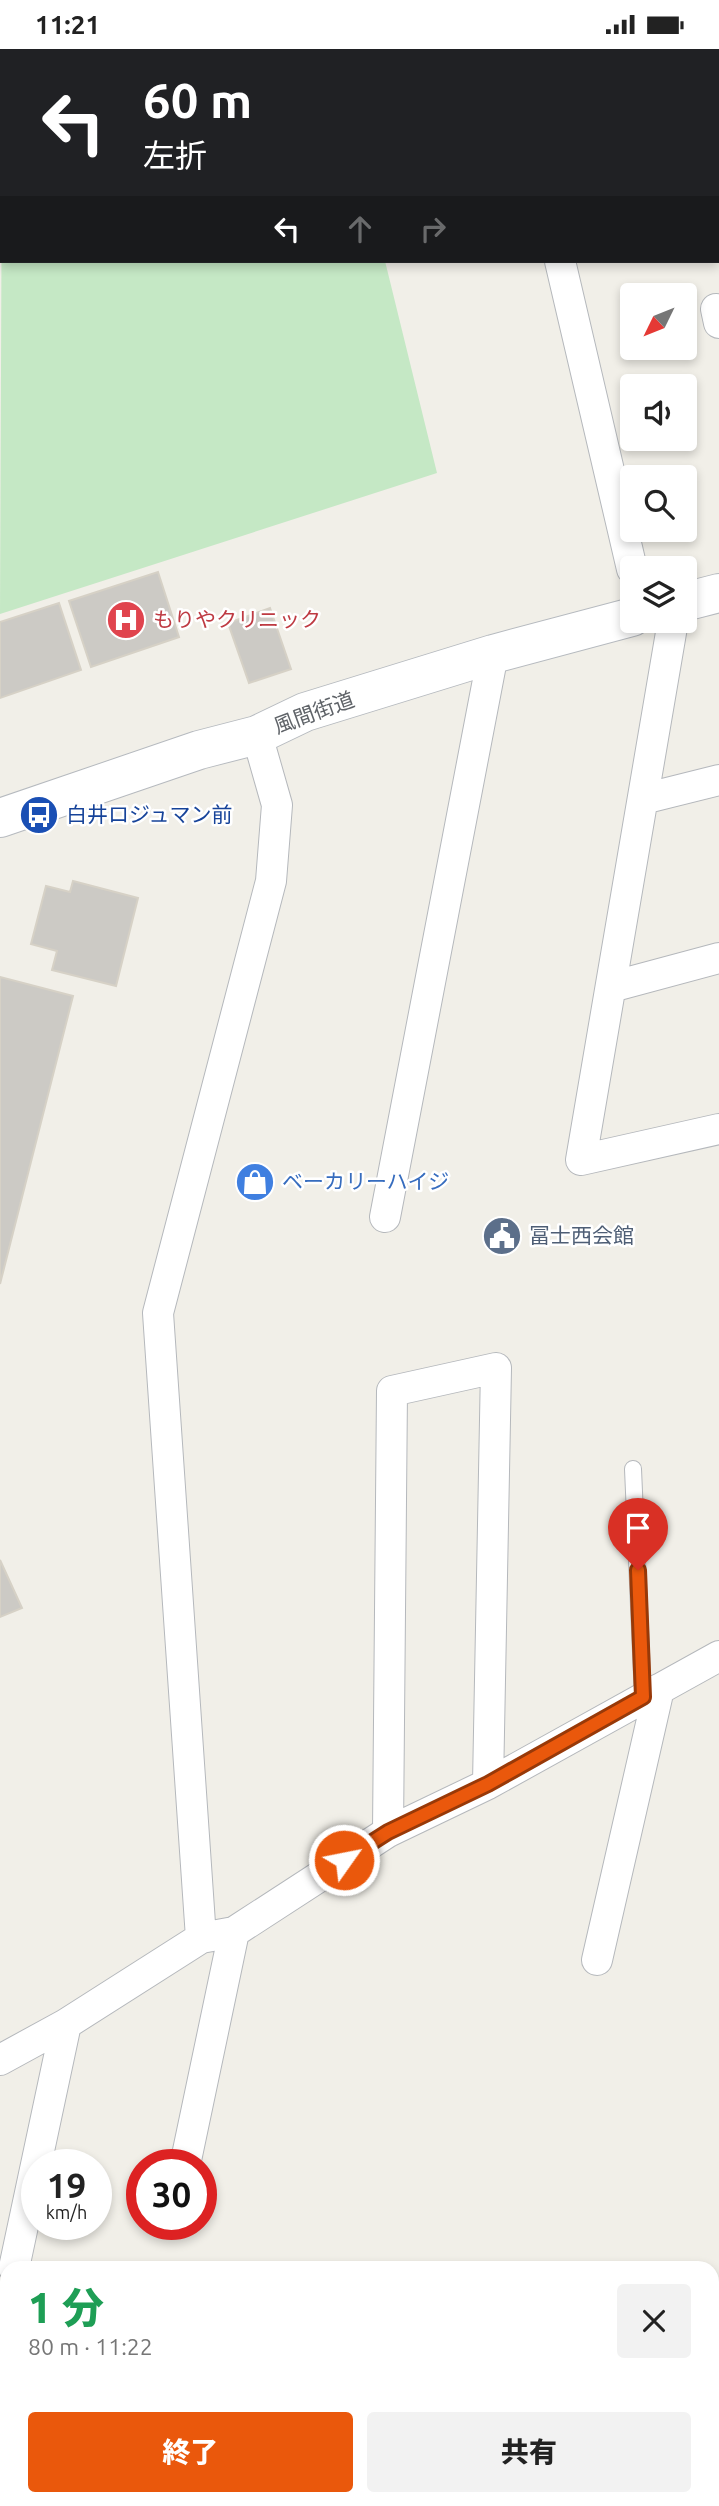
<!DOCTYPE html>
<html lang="ja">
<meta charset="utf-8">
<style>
:root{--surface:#fff;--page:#f2f2f2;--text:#222;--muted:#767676;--accent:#ea580c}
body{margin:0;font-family:Ubuntu,"Noto Sans JP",sans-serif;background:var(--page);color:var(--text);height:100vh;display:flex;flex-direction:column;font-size:26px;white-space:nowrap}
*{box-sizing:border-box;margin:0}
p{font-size:23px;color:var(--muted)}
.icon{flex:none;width:38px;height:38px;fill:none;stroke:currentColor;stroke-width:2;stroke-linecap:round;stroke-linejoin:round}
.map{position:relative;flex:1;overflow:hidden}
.sheet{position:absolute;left:0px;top:2212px;width:719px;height:245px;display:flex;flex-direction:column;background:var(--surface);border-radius:21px 21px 0 0;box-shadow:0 4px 10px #0003}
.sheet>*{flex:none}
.banner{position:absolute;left:0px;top:0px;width:719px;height:214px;box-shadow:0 4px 10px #0003;background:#202124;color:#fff;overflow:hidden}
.needle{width:46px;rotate:227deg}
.buttons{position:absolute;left:620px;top:234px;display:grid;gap:14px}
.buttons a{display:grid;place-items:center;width:77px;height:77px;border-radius:7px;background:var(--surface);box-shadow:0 4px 10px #0003;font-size:35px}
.speed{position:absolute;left:21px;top:2100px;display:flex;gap:14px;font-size:35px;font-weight:700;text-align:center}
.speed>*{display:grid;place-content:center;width:91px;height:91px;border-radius:50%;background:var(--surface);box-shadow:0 4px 10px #0003;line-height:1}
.speed small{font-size:18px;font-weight:400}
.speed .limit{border:10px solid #d22;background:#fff;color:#111}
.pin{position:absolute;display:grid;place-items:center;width:60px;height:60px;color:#fff;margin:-72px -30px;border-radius:50% 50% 50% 0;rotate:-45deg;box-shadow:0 0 7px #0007}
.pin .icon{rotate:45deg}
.me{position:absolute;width:77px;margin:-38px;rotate:57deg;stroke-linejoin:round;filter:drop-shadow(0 0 5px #0008)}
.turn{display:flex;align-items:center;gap:24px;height:147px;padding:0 28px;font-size:32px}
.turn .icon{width:91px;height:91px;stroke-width:2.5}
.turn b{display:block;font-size:49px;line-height:60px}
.lanes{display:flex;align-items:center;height:66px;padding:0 28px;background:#0003;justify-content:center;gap:35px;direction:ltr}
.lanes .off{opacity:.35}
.round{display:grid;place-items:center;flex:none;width:74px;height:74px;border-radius:7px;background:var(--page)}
.head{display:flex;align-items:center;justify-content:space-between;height:119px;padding:0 28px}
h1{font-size:42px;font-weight:800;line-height:52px;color:#1e9e55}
.primary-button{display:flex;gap:14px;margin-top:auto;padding:14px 28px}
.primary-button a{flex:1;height:80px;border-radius:7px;background:var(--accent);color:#fff;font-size:28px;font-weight:800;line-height:80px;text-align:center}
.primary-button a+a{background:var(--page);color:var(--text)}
.status{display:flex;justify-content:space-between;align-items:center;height:49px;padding:0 35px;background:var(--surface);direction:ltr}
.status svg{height:19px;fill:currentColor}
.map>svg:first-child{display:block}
.green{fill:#c5e8c5}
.building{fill:#cccac5;stroke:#d6d1c6;stroke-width:2}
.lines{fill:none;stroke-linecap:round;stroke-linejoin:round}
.lane-casing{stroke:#b5b8bc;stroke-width:18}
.street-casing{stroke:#b5b8bc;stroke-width:32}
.secondary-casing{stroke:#b6babf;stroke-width:40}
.path{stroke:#9cc7a9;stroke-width:4.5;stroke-dasharray:7 3.5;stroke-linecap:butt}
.lane{stroke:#fff;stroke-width:16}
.street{stroke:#fff;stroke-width:30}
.secondary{stroke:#fff;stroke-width:38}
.route-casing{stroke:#983908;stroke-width:18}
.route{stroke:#ea580c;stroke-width:12}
.labels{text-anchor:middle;stroke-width:5;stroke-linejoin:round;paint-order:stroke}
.health-label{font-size:21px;fill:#be3a42;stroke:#fff;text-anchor:start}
.street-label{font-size:21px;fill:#5f6368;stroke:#fff}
.transit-label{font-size:21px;fill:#164399;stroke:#fff;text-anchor:start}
.shop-label{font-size:21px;fill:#366cbe;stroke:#fff;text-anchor:start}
.service-label{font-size:21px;fill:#4e5e75;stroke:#fff;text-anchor:start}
</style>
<div class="status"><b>11:21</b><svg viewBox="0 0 49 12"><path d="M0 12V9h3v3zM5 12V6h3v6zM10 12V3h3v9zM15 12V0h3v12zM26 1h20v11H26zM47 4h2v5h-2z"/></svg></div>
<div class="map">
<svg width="719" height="2457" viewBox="0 0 719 2457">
<rect width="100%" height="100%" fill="#f1efe8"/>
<path class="green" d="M2,78V212H385L437,424L0,565Z"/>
<path class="building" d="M158,523L179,588L91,618L69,552Z
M59,554L81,621L0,649V573Z
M270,559L291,620L249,634L228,574Z
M73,832L138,849L116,937L52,921L57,902L31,895L46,837L70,843Z
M0,928L73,947L0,1235Z
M0,1511L22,1559L0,1568Z"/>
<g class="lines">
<g class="lane-casing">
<path id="lane" d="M633,1420L643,1649"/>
</g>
<g class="street-casing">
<path id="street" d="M511,0V2
M208,2L213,0
M656,2L667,0
M0,66H2
M560,212L632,520
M716,260L719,274
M673,572L581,1111L719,1080
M643,750L719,731
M611,938L719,909
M385,1168L493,605
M388,1783L392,1342L496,1319L488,1735
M201,1889L158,1264L271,832L277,756L257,686
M597,1911L659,1640
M0,2011L66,1975L201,1889L234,1883L388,1783L488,1735L719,1607
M185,2116L234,1883
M14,2219L66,1975
M0,2283L7,2251
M717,2457L719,2448"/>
</g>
<g class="secondary-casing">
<path id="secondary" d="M684,553L719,544
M0,769L199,701L257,686L305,663L493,605L632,568"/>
</g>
<path class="path" d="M149,2L150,0"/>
<use href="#lane" class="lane"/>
<use href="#street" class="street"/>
<use href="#secondary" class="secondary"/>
</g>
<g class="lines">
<g class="route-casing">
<path id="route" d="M344,1811L388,1783L488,1735L643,1648L638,1521"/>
</g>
<use href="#route" class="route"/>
</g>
<defs>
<g id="hospital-disc" transform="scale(2.0125)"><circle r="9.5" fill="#e0444e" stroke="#fff"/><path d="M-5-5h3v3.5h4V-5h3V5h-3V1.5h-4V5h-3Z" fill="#fff"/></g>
<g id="bus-disc" transform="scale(2.0125)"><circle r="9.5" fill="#1a4fb4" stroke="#fff"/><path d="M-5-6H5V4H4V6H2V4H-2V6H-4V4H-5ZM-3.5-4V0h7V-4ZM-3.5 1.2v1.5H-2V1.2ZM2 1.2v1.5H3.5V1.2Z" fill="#fff"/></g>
<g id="shop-disc" transform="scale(2.0125)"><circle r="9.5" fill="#3f7fe0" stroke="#fff"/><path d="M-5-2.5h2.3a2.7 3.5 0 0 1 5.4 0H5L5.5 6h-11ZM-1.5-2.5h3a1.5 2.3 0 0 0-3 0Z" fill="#fff"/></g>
<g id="civic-disc" transform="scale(2.0125)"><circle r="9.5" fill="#5c6f8a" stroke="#fff"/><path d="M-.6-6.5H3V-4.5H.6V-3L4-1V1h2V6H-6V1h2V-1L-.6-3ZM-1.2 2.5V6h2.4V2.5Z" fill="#fff"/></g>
</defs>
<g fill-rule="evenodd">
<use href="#hospital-disc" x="126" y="571"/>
<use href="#bus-disc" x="39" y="766"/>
<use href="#shop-disc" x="255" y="1133"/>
<use href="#civic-disc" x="502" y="1187"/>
</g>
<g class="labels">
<g class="health-label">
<text x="153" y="578">もりやクリニック</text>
</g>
<g class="street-label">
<text transform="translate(314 664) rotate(-20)" y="7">風間街道</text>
</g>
<g class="transit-label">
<text x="66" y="773">白井ロジュマン前</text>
</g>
<g class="shop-label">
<text x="282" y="1140">ベーカリーハイジ</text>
</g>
<g class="service-label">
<text x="529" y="1194">冨士西会館</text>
</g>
</g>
</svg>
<div class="buttons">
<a><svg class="needle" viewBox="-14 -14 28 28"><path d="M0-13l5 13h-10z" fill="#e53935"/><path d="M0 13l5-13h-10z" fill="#767676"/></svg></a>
<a><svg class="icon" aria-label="sound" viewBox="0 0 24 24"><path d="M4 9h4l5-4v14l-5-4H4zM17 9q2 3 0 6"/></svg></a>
<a><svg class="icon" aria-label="search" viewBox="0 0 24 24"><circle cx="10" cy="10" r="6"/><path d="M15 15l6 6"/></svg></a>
<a><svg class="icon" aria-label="layers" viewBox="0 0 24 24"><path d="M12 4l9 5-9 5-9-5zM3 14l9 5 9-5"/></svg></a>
</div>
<div class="speed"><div>19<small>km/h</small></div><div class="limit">30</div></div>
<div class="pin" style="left:638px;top:1521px;background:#d93025"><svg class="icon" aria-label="arrive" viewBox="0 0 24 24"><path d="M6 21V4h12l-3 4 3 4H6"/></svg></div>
<svg class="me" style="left:344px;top:1811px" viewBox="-20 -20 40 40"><circle r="17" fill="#ea580c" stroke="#fff" stroke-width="3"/><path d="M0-11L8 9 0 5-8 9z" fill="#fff"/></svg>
<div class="banner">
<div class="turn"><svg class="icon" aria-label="left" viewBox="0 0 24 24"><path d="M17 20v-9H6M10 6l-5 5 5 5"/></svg><div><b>60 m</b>左折</div></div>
<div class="lanes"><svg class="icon" aria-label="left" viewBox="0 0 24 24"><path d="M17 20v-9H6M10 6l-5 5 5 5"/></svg><svg class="icon off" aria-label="ahead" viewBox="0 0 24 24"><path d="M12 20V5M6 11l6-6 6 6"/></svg><svg class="icon off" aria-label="right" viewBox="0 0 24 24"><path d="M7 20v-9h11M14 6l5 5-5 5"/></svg></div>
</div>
<section class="sheet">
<div class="head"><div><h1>1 分</h1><p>80 m · 11:22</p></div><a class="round"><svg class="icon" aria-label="close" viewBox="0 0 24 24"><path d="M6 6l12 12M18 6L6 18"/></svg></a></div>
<div class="primary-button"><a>終了</a><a>共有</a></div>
</section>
</div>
